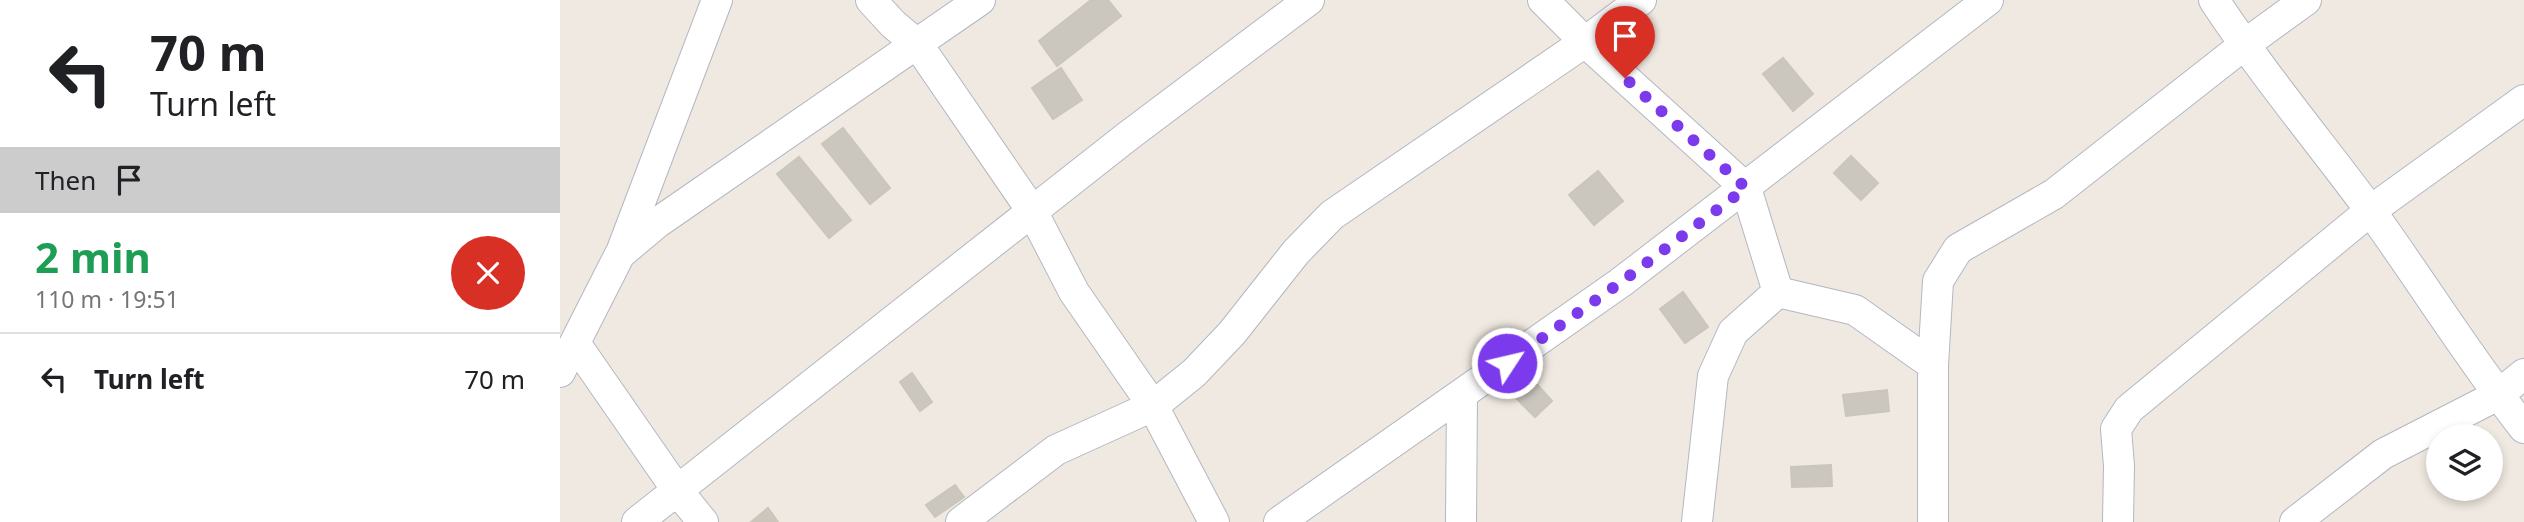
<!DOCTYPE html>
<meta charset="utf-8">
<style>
:root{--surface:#fff;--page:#f6f6f6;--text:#202124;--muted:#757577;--line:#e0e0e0}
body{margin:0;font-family:"Noto Sans",sans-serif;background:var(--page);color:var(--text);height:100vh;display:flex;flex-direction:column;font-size:26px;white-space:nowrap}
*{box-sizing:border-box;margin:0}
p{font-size:23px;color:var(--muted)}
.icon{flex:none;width:38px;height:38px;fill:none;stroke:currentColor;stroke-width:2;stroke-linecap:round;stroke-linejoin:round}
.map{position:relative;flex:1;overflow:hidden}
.drawer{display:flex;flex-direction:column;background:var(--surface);width:560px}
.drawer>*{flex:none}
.top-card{background:#fff;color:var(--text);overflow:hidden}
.controls{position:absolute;left:1866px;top:424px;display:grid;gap:14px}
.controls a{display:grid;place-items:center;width:77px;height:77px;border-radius:50%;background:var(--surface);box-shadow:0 4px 10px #0003;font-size:35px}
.pin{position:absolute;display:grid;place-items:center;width:60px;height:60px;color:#fff;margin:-72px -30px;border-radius:50% 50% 50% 0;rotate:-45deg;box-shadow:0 0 7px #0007}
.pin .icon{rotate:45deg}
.me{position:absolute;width:77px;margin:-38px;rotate:55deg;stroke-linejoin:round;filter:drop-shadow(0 0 5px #0008)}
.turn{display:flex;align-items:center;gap:24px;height:147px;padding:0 35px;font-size:32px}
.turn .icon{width:91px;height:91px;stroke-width:2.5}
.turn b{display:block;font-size:49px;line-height:60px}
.then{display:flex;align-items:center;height:66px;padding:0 35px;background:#0003;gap:14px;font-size:26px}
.round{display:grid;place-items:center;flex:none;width:74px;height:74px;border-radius:37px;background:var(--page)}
.summary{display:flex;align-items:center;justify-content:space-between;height:119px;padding:0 35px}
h1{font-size:42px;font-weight:700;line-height:52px;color:#1e9e55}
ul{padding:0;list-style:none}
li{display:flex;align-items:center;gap:21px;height:91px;padding:0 35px;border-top:2px solid var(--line)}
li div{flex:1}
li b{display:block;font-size:26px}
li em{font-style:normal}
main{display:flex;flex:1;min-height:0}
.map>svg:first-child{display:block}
.building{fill:#cbc7bf;stroke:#cbc5ba;stroke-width:2}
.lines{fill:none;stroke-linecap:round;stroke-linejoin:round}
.street-casing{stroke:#b4b7c1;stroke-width:32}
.street{stroke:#fff;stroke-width:30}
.route{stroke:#7c3aed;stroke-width:12;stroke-dasharray:0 21.6}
</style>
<main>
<section class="drawer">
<div class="top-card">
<div class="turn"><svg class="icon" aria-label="left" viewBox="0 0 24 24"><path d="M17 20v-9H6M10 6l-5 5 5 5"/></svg><div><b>70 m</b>Turn left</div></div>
<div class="then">Then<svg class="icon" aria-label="arrive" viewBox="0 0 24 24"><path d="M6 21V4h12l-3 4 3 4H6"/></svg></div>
</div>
<div class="summary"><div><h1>2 min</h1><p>110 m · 19:51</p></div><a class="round" style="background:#d93025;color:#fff"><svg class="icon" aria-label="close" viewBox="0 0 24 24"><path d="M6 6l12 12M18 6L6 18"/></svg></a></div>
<ul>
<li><svg class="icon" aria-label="left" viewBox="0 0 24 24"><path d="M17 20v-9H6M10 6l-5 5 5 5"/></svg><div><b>Turn left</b></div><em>70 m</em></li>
</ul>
</section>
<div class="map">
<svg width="1964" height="522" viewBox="0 0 1964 522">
<rect width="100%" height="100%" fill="#efe9e1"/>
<path class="building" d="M531,0H548L561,16L497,66L479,41Z
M1223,58L1253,94L1233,111L1203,74Z
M501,68L522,100L493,119L472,88Z
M283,128L330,188L310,204L262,144Z
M1291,156L1318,183L1301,200L1274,173Z
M239,157L291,220L269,238L217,174Z
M1038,171L1063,201L1034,225L1009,195Z
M1123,292L1148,327L1125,343L1100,309Z
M352,373L372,402L360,411L340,382Z
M974,381L992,401L975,417L956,398Z
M1327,390L1329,411L1286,416L1283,395Z
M1271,465L1272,486L1232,487L1231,467Z
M395,485L404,497L375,517L366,505Z
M208,508L218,522H191Z"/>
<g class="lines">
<g class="street-casing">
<path id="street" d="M311,0L333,24L358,45L472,211L514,292L593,406L496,450L401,522
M983,0L1025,42L1186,188L1218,292
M1654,0C1702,73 1758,140 1810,210C1862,282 1909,358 1964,428
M62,250L157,0
M1218,292L1295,310L1373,365
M15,343L117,490L143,522
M0,372L60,254L97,223L420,0
M77,522L568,136L749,0
M654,522L593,406L634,373L672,333L736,252L772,215L1025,42L1081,0
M719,522L1060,283L1428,0
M901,522L902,395
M1137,522L1153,376L1173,332L1218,292
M1373,522V365L1378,281L1398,249L1494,194L1684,45L1746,0
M1558,522L1559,466L1556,429L1569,409L1810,211L1964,100
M1735,522L1823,454L1938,395L1964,374"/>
</g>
<use href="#street" class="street"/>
</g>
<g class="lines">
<path class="route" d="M947,363L1060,283L1186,188L1065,78"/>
</g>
</svg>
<div class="controls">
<a><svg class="icon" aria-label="layers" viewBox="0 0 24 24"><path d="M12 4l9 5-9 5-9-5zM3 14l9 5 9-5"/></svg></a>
</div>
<div class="pin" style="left:1065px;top:78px;background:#d93025"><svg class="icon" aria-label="arrive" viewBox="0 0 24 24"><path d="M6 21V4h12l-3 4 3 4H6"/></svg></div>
<svg class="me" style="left:947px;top:363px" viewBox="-20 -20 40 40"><circle r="17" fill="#7c3aed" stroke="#fff" stroke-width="3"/><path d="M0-11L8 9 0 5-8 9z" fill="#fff"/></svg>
</div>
</main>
